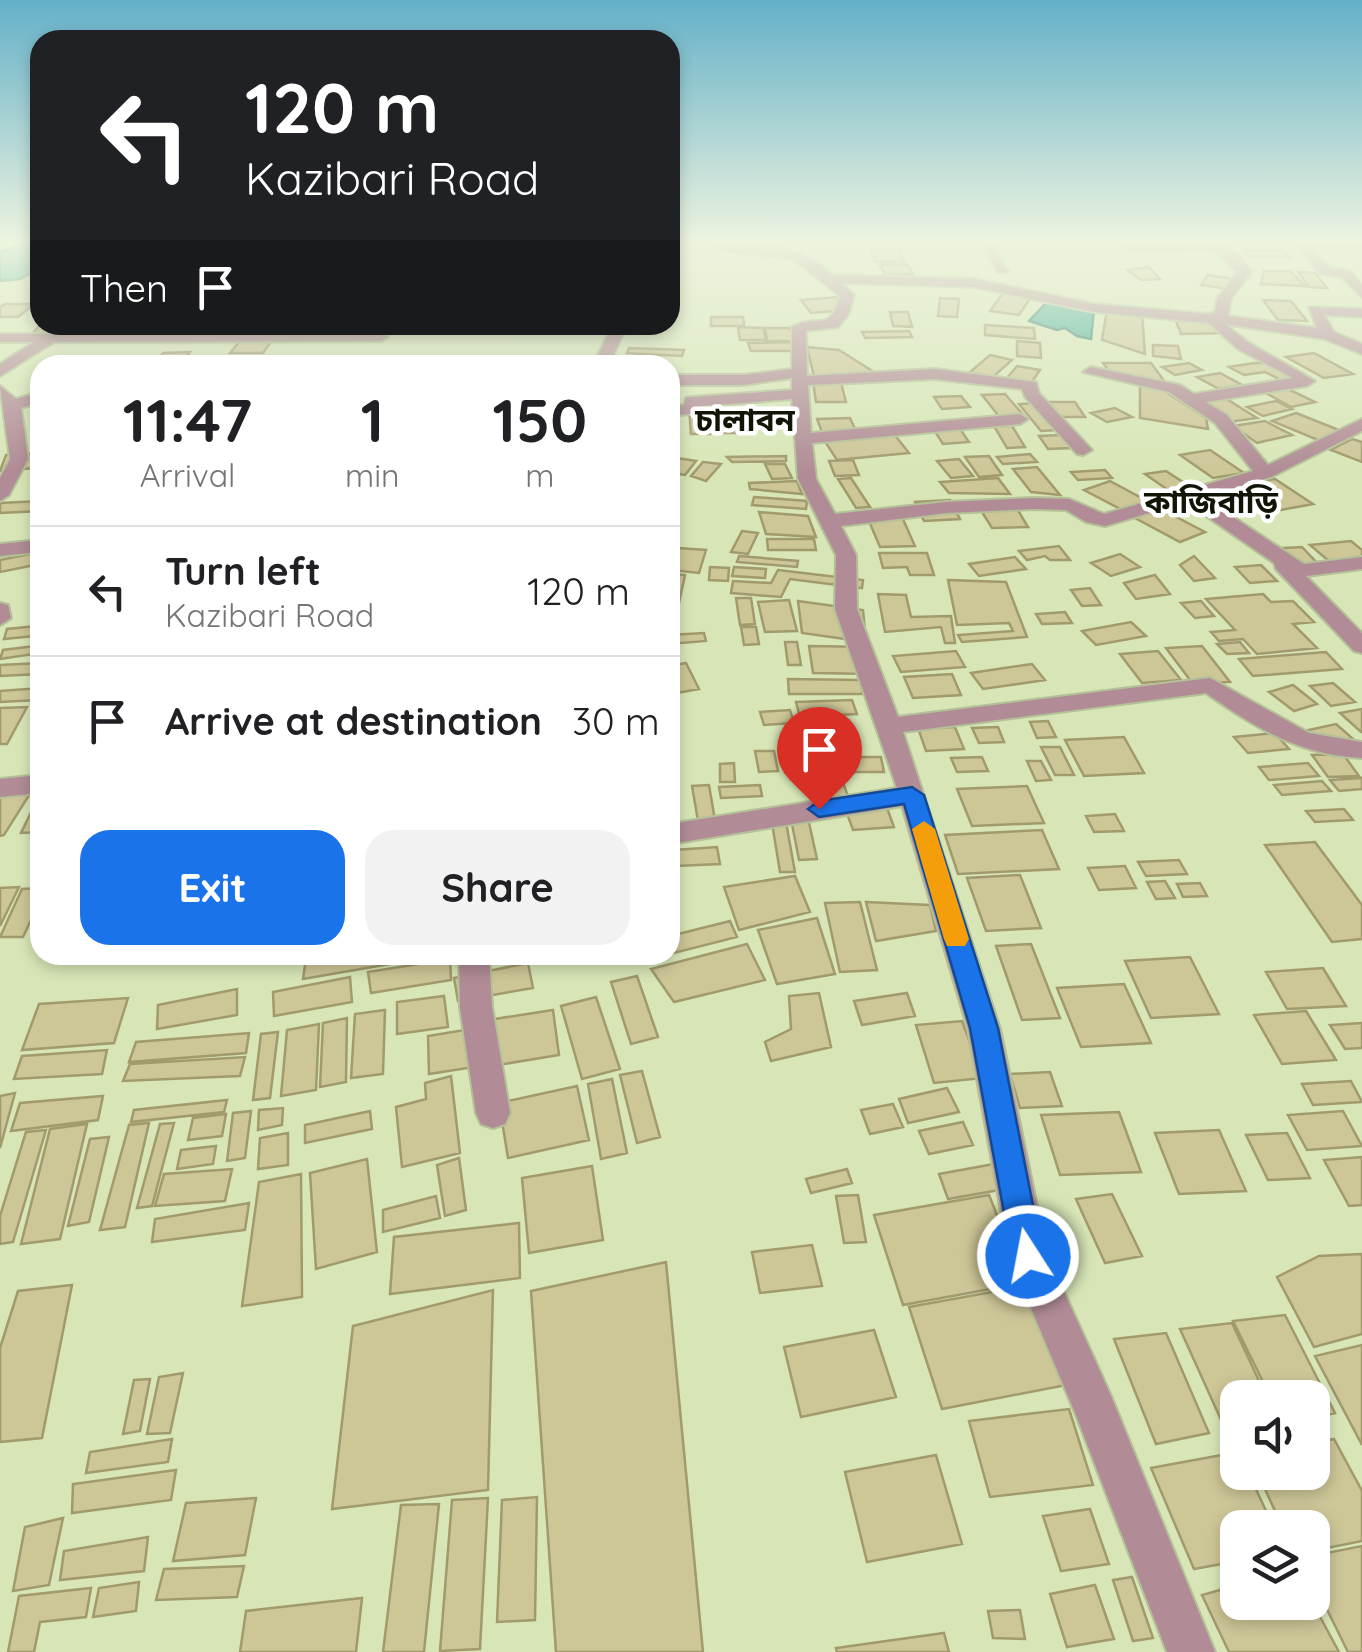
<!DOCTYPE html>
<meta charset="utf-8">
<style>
:root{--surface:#fff;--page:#f2f2f2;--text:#202124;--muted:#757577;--line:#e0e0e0;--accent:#1a73e8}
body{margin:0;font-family:Quicksand,"Noto Sans Bengali",sans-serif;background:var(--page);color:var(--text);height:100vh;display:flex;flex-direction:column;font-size:38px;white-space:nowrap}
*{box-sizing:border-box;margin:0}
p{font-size:32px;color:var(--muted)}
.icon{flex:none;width:55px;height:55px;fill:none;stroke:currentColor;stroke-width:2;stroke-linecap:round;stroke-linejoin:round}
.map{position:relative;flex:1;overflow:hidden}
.side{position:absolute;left:30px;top:355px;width:650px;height:610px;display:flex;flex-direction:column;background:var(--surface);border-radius:30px;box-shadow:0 5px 15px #0003}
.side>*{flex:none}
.top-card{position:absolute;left:30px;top:30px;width:650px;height:305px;border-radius:30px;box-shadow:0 5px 15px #0003;background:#202124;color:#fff;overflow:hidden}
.buttons{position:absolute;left:1220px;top:1380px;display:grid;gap:20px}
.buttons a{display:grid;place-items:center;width:110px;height:110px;border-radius:20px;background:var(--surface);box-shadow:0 5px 15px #0003;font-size:50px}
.pin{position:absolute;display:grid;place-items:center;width:85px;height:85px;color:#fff;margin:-102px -42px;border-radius:50% 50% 50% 0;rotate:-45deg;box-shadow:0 0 10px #0007}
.pin .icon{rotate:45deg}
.me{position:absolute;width:110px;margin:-55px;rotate:349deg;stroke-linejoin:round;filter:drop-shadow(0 0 8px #0008)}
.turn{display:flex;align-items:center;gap:35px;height:210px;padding:0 50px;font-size:45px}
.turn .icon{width:130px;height:130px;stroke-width:2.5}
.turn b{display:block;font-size:70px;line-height:85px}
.then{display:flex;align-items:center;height:95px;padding:0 50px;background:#0003;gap:20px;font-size:38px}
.eta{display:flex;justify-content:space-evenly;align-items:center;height:170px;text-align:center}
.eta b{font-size:60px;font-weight:700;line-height:70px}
.cta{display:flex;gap:20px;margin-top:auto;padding:20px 50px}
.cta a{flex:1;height:115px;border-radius:30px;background:var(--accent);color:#fff;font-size:40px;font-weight:700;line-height:115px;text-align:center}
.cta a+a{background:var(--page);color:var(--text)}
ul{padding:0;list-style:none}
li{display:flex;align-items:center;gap:30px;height:130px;padding:0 50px;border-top:2px solid var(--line)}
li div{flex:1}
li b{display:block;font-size:38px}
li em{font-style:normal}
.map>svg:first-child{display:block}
.water{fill:#3caa99;stroke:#2f7d6d;stroke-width:2.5}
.building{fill:#cdc697;stroke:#a19a6d;stroke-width:2.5}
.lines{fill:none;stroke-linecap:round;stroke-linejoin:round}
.minor-casing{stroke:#b4c097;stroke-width:4}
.minor{fill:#b18c96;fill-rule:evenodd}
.route{fill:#1a73e8;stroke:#114b97;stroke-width:2.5}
.slow{fill:#f59e0b}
.labels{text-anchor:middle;stroke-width:9;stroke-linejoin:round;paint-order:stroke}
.far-quarter-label{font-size:32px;font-weight:bold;fill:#111505;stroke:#fff}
</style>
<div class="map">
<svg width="1362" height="1652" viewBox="0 0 1362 1652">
<rect width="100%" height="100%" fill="#d8e6b7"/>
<path class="water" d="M31,241H40V268L20,279L0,281V252Z
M1046,303L1094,310L1091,339L1077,336L1065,328L1057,330L1029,321Z"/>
<path class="building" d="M870,250H899L904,261L876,262Z
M1242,250H1282L1290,257H1249Z
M907,264L913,274H885L880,265Z
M1149,267L1160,279L1141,280L1127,270Z
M1264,271H1290L1305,286L1261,284Z
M1298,272L1315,273L1327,288L1309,287Z
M1208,275L1234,279L1228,289L1201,285Z
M1003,293L1031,297L1019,315L990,311Z
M838,297L836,311L811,313L801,300Z
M940,298L959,299L957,317L938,316Z
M1263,300L1291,301L1307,321L1278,320Z
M5,304H34L18,317H0V307Z
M1107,310L1142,313L1145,354L1102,340Z
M890,312H908L912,327L893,326Z
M1174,316L1220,319L1230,333L1181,334Z
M711,317H743L744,326H711Z
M40,325H81L72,333L32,334Z
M985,325L1034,328L1035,339L985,335Z
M738,327L763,328L766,340H740Z
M765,328H790L793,341H767Z
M909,331L912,337L865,338L862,332Z
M272,340L263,353H230L240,341Z
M1017,341L1040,343L1041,358L1017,356Z
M793,342L795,351H751L748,343Z
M1153,345L1178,346L1181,359L1153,356Z
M807,347L839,350L877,374L814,377Z
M629,348L684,350L682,356L627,353Z
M190,352L182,362H155L163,353Z
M1314,353L1353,374L1324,378L1286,357Z
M990,355L1012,360L993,377L970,372Z
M1103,363H1151L1165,382L1111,374Z
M1189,363L1202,370L1175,375L1162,367Z
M1254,363H1274L1305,379L1285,382L1265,372L1244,375L1229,367Z
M1017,366L1040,370L1031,383L1007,378Z
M1220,373L1242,385L1219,389L1197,377Z
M813,382L841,383L846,402H816Z
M1140,386L1160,388L1206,418L1208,429L1140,418Z
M1286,388L1315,402L1291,407L1264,392Z
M1005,394L1025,417L1001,419L982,395Z
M961,396L970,407L942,409L934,397Z
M1225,398L1257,418L1229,422L1198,402Z
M1276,401L1292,409L1263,416L1247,407Z
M1049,402H1075L1085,417H1058Z
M1036,403L1059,430L1041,431L1019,404Z
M689,408H706L710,434H691Z
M1115,408L1132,417L1107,422L1091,413Z
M716,409H732L737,433H720Z
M1296,413L1349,434L1325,443L1272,421Z
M850,418L856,431L822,432L817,419Z
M1265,421L1292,435L1257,443L1233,426Z
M994,426H1012L1025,447L1007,448Z
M960,429L969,442L943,444L934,430Z
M894,434L909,453L837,460L824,440Z
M1063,435L1072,448L1048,449L1039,436Z
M1352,439L1362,442V462L1331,450Z
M1210,450L1244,473L1213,478L1180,455Z
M40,453L34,468L0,471L6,455Z
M1030,454L1037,462L1003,464L997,457Z
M786,456V461L732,462L727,457Z
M989,456L1002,475L979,477L965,457Z
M670,457L696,461L685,475L670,472Z
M959,459L973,476L951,478L937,461Z
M853,460L859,475L835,476L829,461Z
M703,462L721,464L706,481L691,476Z
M765,464H785L792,478L772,479Z
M1037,467L1060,495L1031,492L1013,469Z
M1105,470L1112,478L1078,480L1071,472Z
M1166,471L1189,486L1168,490L1145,474Z
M851,478L870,507L856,508L838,479Z
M998,478L1010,494L949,493L940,482Z
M1275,479L1313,504L1281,510L1244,484Z
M797,481L802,494L750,489L749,483Z
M1110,481L1151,503L1126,512L1084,490Z
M754,497L807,501L806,509L752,505Z
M950,500L960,519L924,521L915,502Z
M40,501V511L0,513V503Z
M1016,507L1028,527L992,528L980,509Z
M1161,509L1205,532L1180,542L1135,518Z
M759,512L808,516L816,537L766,534Z
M902,517L915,546L880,547L868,519Z
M742,531L758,533L748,554L731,552Z
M767,539H814L816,550H768Z
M1351,541L1362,550V559L1330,562L1310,545Z
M1059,546L1070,560H1050L1045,556L1027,560L1019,551Z
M1302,547L1319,565L1299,566L1283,548Z
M678,548L706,550L699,573L671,570Z
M40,552V564L0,572V560Z
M879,553H927L934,575H910L907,567L883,568Z
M1120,554L1140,567L1111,576L1091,563Z
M739,556L798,561L797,567L737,562Z
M1194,556L1215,578L1194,581L1180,565Z
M1015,557L1026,569L979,576L969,564Z
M1261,565L1277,581L1250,583L1235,567Z
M710,567L729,568L728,581L709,580Z
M734,567L766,569L765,578L732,576Z
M778,570L863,580L862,588L790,579L781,597L731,593L733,581L771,583Z
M674,574L685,575L679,603L670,602Z
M1155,575L1170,594L1136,599L1124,583Z
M948,580L1006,582L1027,637L962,642L958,635L1013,631L1009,623L957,625Z
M1090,588L1101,605L1082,606L1071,590Z
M878,594L906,595L911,617L951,616L955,643H945L941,627L885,632Z
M1263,594L1271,602L1293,601L1314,622L1293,624L1317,648L1257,654L1243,639L1219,641L1211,632L1235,630L1206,599Z
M736,598H751L755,624L740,625Z
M789,600L797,631L765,632L758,602Z
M798,601L863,610L866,642L802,633Z
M1201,601L1214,616L1195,618L1181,603Z
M1065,612L1072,623L1042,624L1036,614Z
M1131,622L1146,636L1096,645L1082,631Z
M37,626L34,636L4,639L7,629Z
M741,627H756L759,644L744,645Z
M704,633L706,641L670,644V635Z
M785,642H797L801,665H788Z
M1240,642L1249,653L1227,654L1217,644Z
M35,646L34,654L0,659L3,650Z
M809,646L870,647L875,674L813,673Z
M1202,646L1230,682L1193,684L1166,648Z
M956,651L965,667L901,672L893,656Z
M1158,651L1181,680L1142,683L1120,654Z
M1326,652L1342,669L1253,676L1239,659Z
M40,663V674L0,676V665Z
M686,663L699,689L676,693L670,680V666Z
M1032,664L1045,680L983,689L971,673Z
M952,674L961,695L913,698L904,677Z
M788,679L860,680L863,694H789Z
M1333,683L1355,702L1331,706L1310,686Z
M1293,685L1317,704L1294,711L1269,692Z
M40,688L39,700L0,702V691Z
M852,700L857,714L800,717L796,702Z
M27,707L7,744H0V708Z
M1362,709V732H1361L1340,713Z
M790,710L794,723L764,725L760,712Z
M1048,721L1056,737L1037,738L1030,722Z
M1336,724L1352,738L1329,743L1304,731Z
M955,727L964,749L926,751L918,728Z
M998,727L1004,742L979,743L972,728Z
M817,728H851L852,737H818Z
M1275,733L1289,749L1248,753L1234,737Z
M804,734L812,771L790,772L782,735Z
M1124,737L1144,773L1084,776L1065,740Z
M1041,747H1060L1074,775H1055Z
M755,751H774L778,771L759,772Z
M1343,754L1359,776L1328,777L1312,755Z
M834,757H881L884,772H836Z
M982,757L988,771L957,772L951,758Z
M1027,761H1041L1051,780L1036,781Z
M734,763L735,782H720V764Z
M1308,763L1319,776L1269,780L1259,767Z
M1362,778V789L1339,791L1330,780Z
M842,780L849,799L822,802L815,783Z
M1322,781L1331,791L1282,795L1274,785Z
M709,785L715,820L698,821L692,786Z
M760,785L762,796L721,798L719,787Z
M1027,786L1044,823L972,826L957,789Z
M0,789H33L4,835L0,836Z
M40,794V832L21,833Z
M887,808L894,827L853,830L846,811Z
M1344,809L1353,820L1315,822L1306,811Z
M1115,814L1124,831L1094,832L1086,816Z
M808,818L817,859L799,860L791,819Z
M786,822L795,872H780L772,823Z
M1042,830L1059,869L958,874L945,835Z
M1315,842L1362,905V939L1332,942L1265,845Z
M717,847L720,864L676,866L674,850Z
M1179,860L1187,874L1146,876L1138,862Z
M1125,866L1136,888L1099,890L1088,868Z
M1020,875L1041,928L986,931L967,878Z
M795,876L810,912L739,930L724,887Z
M1165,881L1175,898L1156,899L1147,882Z
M1200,883L1207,896L1183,897L1177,884Z
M19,887L0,926V888Z
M40,888V901L23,937H0L22,889Z
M860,902L877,970L840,972L825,903Z
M866,902L930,905L936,931L876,941Z
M817,918L835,974L777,984L758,930Z
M730,921L737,937L670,954V936Z
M747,944L765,980L674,1002L651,969Z
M1031,944L1060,1018L1022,1020L996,946Z
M327,955H442L303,979L306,958Z
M1190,957L1219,1014L1151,1018L1125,961Z
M450,959L451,980L371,993L368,972Z
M528,963L533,988L458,1001L454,978Z
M1323,968L1346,1006L1287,1009L1266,972Z
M637,976L658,1037L631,1044L611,982Z
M350,977L352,1002L274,1016L273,992Z
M1124,984L1151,1043L1081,1047L1057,988Z
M237,989V1015L157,1029L158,1005Z
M819,993L831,1047L771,1061L765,1042L791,1029L789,996Z
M907,993L915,1016L862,1025L854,1001Z
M444,996L448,1027L397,1034V1002Z
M596,997L620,1069L582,1079L561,1006Z
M128,998L114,1043L22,1050L39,1004Z
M385,1010L383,1074L351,1078L355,1014Z
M553,1010L559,1055L492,1066L488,1020Z
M1306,1011L1336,1060L1282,1064L1254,1015Z
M347,1018L346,1082L320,1087L323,1023Z
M962,1021L983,1078L934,1083L916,1025Z
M1362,1023V1048L1345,1049L1330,1025Z
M319,1024L316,1090L281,1096L287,1030Z
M471,1029L474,1067L429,1074L428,1036Z
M278,1032L270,1098L253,1100L261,1034Z
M249,1033L246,1053L129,1062L136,1042Z
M107,1050L102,1074L14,1079L22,1056Z
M245,1057L240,1076L123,1081L130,1064Z
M642,1071L660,1137L637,1143L620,1075Z
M1050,1072L1062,1106L1020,1108L1010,1074Z
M451,1076L460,1153L402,1167L396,1107L426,1099L425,1083Z
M612,1079L627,1153L601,1159L588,1084Z
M1351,1081L1362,1102L1313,1105L1302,1084Z
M577,1086L589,1140L508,1158L499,1103Z
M947,1088L959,1112L908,1123L899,1099Z
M15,1093L0,1148V1096Z
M103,1096L98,1120L11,1131L20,1103Z
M227,1100L224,1112L131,1122L134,1110Z
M893,1104L903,1127L870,1134L861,1110Z
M283,1108L282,1125L258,1130L259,1110Z
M251,1111L245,1158L227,1161L233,1113Z
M370,1111L372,1129L305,1143V1125Z
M1343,1111L1362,1146L1307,1150L1288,1115Z
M1119,1112L1141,1172L1060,1175L1041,1115Z
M226,1114L222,1136L188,1140L193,1118Z
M963,1122L973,1145L929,1154L919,1131Z
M149,1123L125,1227L100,1230L129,1125Z
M174,1123L152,1206L137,1208L160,1124Z
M87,1124L60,1239L21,1244L50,1129Z
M46,1130L13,1242L0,1244V1216L26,1132Z
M1219,1130L1246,1191L1179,1194L1155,1133Z
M288,1133V1165L258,1169L260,1138Z
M1287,1133L1310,1178L1268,1180L1246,1135Z
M109,1137L89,1222L68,1226L90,1139Z
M216,1146L213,1164L177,1169L181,1150Z
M1362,1157V1205L1349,1206L1324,1160Z
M459,1158L466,1210L445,1216L437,1165Z
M367,1159L377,1252L316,1269L310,1173Z
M994,1164L1005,1189L948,1199L939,1174Z
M592,1166L603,1240L529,1253L522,1178Z
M232,1169L225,1201L155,1206L164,1174Z
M847,1169L852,1183L811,1193L806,1179Z
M301,1174L302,1297L242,1306L259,1182Z
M1112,1194L1142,1256L1105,1263L1076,1199Z
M858,1195L866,1242L844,1243L836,1196Z
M989,1195L1024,1283L903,1305L874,1215Z
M436,1196L440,1218L383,1232V1210Z
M249,1203L245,1230L152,1242L155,1219Z
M519,1223L520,1278L390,1294L394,1237Z
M812,1245L822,1286L760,1293L752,1252Z
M1362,1254V1334L1314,1347L1277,1277L1319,1256Z
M666,1262L703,1652H556L531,1291Z
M72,1285L42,1438L0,1442V1348L18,1291Z
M1030,1285L1071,1384L942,1409L909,1307Z
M493,1290L488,1490L332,1509L353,1326Z
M1285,1315L1335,1413L1312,1418V1398H1271L1233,1321Z
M1232,1323L1267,1398H1238V1431L1227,1433L1180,1329Z
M874,1330L896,1397L801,1417L784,1347Z
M1166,1333L1209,1433L1156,1444L1114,1339Z
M1362,1345V1445L1315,1356Z
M183,1373L170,1433L147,1434L159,1377Z
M150,1379L140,1431L123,1434L134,1380Z
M1069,1409L1093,1485L990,1497L969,1421Z
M172,1439L168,1462L86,1473L90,1452Z
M1334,1439L1362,1491V1541L1312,1551V1528H1283L1257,1472H1312V1443Z
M1238,1452V1472H1248L1274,1528H1238V1561L1194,1569L1151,1468Z
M936,1455L962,1544L867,1562L845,1472Z
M176,1470L171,1500L72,1513L73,1484Z
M537,1497L535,1620L497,1622L502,1500Z
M256,1498L245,1555L173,1561L186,1503Z
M488,1498L480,1649L440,1651L452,1500Z
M439,1504L424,1652H383L401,1505Z
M1090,1509L1109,1564L1061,1571L1043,1516Z
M63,1518L49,1585L13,1591L25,1527Z
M148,1537L144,1571L60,1580L64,1551Z
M1362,1546V1652H1348L1312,1579V1556Z
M244,1566L237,1597L156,1600L164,1569Z
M1132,1577L1153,1638L1133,1641L1113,1580Z
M139,1582L136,1611L93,1617L99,1588Z
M1095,1585L1114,1639L1067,1647L1050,1594Z
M1238,1585V1602H1312L1339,1652H1229L1202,1595Z
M91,1588L86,1617L40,1622L34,1652H8L19,1596Z
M362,1598L356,1652H240L246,1611Z
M1020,1610L1025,1639L993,1638L988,1611Z
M944,1633L949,1652H837L836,1648Z"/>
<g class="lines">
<g class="minor-casing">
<path id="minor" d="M708,241L788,249L817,262L832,275L974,279L1094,304L1207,314L1215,313L1217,299L1237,272L1214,250L1129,251L1123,247L1129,243L1218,241L1239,255L1251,272L1231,299L1228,316L1317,328L1309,307L1362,309V317L1324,315L1334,332L1362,344V354L1324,339L1225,324L1249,343L1315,381L1307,386L1206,402L1227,415L1268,465L1362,419V431L1271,477L1203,497L1304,564L1362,557V569L1306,576L1362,633V653L1354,651L1276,569L1274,563L1186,502L1105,526L1086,522L1066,510L1034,509L946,513L841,526L856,555L857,609L898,717L1210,678L1309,733L1362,742V758C1301,756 1254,727 1206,693L903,732L1000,1029L1047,1254L1111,1396L1215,1652H1167L1076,1415L1009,1256L968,1029L902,806L670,844V824L897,788L835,609L836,555L798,479L792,399L701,406L699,413L670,416V406L684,405L686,398L692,397L792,390V378L743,385H670V375H743L792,369V327C816,313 830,335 840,296L793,259L729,252ZM841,283L974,287L1094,312L1209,323L1238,349L1293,378L1194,394L1180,385L1091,367L1083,372L1169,392L1215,423L1253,471L1104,514L1069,499L1034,498L946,502L835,514L816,479L812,443L1020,424L1028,419L1020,414L811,433L808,385L935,379L1022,389L1025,397L1077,454L1083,455L1092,450L1039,393L1036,382L935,369L807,376L806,331L838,327L848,315L854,295Z
M979,241H991L1008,272H998Z
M1258,241H1362V247L1311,246L1329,268L1350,271L1362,285V297L1341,277L1320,274L1297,245Z
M101,325H115L110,334L381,333L388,337L381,341L54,342L0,376V364L34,342H0V334H94Z
M613,325H627L609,365H593Z
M0,386L16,399L40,392V402L21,408L28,459L9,495L0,501V478L10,459Z
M40,540V552L0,556V544Z
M0,603L8,605L11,618L0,625Z
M40,775V793L0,797V779Z
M459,955H489L492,1007L510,1113L505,1124L493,1128L481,1124L476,1113L460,1007Z"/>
</g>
<use href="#minor" class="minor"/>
</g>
<linearGradient id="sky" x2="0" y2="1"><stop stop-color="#63b0c8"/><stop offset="0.51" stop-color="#edf4df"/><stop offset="1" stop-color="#edf4df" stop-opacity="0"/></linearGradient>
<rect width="1362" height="472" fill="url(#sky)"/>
<path class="route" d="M912,787L924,795L998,1028L1043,1256L1039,1267L1028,1272L1016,1267L1012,1256L970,1028L904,804L819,817L808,809L819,801Z"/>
<path class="slow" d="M924,821L935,829L969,939L965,946H947L944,939L912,829Z"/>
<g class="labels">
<g class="far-quarter-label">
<text x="745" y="431">চালাবন</text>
<text x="1211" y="513">কাজিবাড়ি</text>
</g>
</g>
</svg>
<div class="buttons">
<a><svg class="icon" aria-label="sound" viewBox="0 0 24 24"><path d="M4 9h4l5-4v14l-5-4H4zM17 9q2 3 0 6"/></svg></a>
<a><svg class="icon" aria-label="layers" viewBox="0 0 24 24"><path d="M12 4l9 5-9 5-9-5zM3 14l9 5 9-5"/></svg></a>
</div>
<div class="pin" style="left:819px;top:809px;background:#d93025"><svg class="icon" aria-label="arrive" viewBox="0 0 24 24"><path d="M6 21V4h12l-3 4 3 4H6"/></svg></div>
<svg class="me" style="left:1028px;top:1256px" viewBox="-20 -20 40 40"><circle r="17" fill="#1a73e8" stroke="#fff" stroke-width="3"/><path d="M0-11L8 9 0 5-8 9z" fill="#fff"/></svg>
<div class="top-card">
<div class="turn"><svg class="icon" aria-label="left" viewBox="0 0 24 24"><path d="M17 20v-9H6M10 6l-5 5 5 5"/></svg><div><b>120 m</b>Kazibari Road</div></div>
<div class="then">Then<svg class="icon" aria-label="arrive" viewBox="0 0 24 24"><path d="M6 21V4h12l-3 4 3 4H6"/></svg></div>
</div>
<section class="side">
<div class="eta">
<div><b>11:47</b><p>Arrival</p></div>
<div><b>1</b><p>min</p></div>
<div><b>150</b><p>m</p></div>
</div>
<ul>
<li><svg class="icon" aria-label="left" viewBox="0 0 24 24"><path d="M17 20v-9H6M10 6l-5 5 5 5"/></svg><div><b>Turn left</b><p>Kazibari Road</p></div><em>120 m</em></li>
<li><svg class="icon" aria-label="arrive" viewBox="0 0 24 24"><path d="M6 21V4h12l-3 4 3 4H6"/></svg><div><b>Arrive at destination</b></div><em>30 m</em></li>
</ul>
<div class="cta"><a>Exit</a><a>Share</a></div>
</section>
</div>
